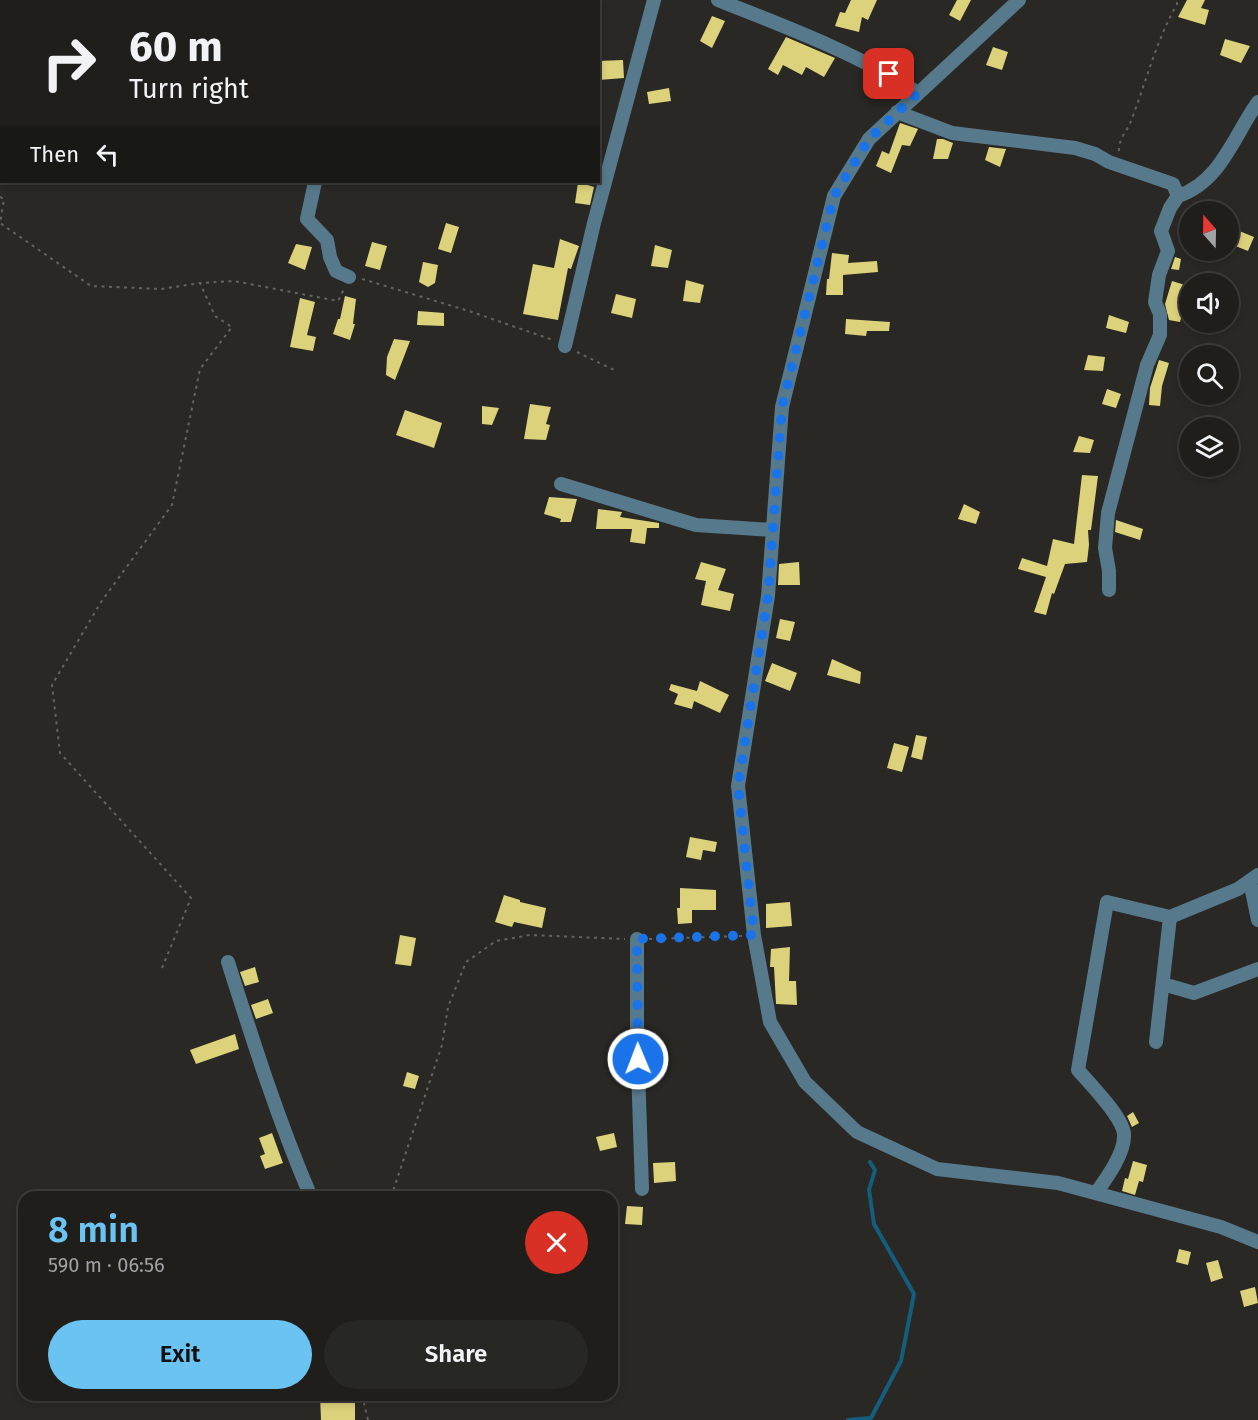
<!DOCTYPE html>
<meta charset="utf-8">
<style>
:root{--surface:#1f1e1b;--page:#272724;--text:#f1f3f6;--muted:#a1a2a3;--line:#3c3c3a;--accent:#6bc3f2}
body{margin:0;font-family:"Fira Sans",sans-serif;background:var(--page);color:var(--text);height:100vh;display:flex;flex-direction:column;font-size:22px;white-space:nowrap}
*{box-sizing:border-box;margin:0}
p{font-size:20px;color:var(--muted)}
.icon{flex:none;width:33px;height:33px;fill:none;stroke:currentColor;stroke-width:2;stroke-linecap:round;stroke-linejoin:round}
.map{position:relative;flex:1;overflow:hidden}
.panel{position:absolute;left:18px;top:1191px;width:600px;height:210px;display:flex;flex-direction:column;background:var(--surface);border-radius:18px;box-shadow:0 3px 9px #0003,0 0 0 2px var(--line)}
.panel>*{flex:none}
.banner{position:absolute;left:0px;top:0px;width:600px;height:183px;box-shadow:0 3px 9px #0003,0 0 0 2px var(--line);background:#1f1e1b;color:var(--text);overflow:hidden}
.needle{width:39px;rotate:340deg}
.buttons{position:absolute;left:1179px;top:201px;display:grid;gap:12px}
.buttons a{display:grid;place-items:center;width:60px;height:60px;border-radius:50%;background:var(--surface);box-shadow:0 3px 9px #0003,0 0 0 2px var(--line);font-size:30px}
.pin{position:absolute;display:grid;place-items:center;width:51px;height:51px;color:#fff;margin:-26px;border-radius:12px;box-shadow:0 3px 9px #0006}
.me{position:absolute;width:66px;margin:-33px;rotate:359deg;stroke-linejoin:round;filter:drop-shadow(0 0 4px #0008)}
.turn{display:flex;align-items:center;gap:21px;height:126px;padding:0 30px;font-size:27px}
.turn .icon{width:78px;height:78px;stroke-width:2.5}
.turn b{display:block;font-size:42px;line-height:51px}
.then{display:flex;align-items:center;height:57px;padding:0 30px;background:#0003;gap:12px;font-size:22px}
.round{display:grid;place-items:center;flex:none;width:63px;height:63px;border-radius:32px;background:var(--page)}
.head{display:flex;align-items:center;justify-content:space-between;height:102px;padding:0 30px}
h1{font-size:36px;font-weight:600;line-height:45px;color:var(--accent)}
.primary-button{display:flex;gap:12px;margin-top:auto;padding:12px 30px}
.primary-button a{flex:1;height:69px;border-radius:36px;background:var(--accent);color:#111;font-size:24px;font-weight:600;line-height:69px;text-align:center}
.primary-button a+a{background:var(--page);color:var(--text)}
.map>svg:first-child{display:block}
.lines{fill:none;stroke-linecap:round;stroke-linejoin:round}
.stream{stroke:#135d7e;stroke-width:4}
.building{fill:#ddd27c}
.path{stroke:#64635f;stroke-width:2;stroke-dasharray:3 4.5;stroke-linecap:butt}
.minor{stroke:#57798c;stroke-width:14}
.route{stroke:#1a73e8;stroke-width:10;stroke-dasharray:0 18}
</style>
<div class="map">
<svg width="1258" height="1420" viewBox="0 0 1258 1420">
<rect width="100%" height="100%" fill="#292824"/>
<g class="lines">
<path class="stream" d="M848,1420L871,1418L901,1361L914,1294L874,1224L869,1190L875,1170L870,1162"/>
</g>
<path class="building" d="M851,0H877L868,20L862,17L859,32L835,26L840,12L845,13Z
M957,0H971L960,21L949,15Z
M1187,0H1205L1201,8L1209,10L1205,25L1178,17Z
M712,16L725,21L712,48L700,41Z
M786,37L835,58L824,77L806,67L802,75L783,65L778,75L768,69Z
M1225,39L1250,46L1241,63L1220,55Z
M993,47L1008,52L1002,70L986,65Z
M623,60L624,78L599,80L598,61Z
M669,88L671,101L649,104L647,92Z
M900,123L918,129L910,146L902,145L891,173L876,166L882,151L889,154Z
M937,139H943L953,143L948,159H933Z
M989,147L1006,149L1000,167L985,160Z
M578,182L594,187L590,205L575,203Z
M446,223L459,227L451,253L438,249Z
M1232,228L1254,237L1248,251L1228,243Z
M560,239L579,246L571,269L568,268L558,320L523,314L533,264L554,268Z
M372,242L387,246L380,270L365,266Z
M296,244L312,247L305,270L288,263Z
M655,245L672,250L668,268L651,266Z
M832,253L849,255L848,263L877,261L878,272L843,275V295H826L827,279H829Z
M1175,257L1181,259L1179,270L1171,269Z
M423,262L438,265L435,283L428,287L419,282Z
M686,280L704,285L700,303L683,301Z
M1172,281L1185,285L1179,307L1184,308L1180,322L1169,320L1165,304Z
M616,294L636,299L632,318L611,313Z
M345,296L356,299L353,324H355L350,340L333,334L338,319H340Z
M300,298L315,302L307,335L316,337L313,351L290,347Z
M418,311L444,313V326L417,325Z
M1109,315L1129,322L1126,333L1106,328Z
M846,319L890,322L889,331H867L866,336L845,334Z
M394,339L410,341L395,380L386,375L387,357Z
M1088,355L1105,357L1103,371L1084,370Z
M1159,360L1169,363L1162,386L1160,406L1149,405L1150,388Z
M1107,389L1121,394L1116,408L1102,404Z
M530,404L551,407L546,424L550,425L546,440L524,439Z
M482,406L499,408L492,425L482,424Z
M405,410L442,423L434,448L396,435Z
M1079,436L1094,440L1090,453L1073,452Z
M1082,475L1098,476L1091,530H1088L1089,545L1087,562L1065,564L1054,594L1052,593L1046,615L1034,612L1046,577L1018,569L1022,558L1047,566L1053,539L1074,544Z
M549,497L577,499L571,522H560L561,519L544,514Z
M964,504L980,512L976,524L958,519Z
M598,509L622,512L620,517L659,523V528H647L645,544L630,542L632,529H596Z
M1116,520L1143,529L1140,540L1115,532Z
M701,562L726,569L718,590L734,594L730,611L701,605L706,581L695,579Z
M799,562L800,585H778L779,564Z
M780,619L795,622L790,641L776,638Z
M832,659L861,672L860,684L827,675Z
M772,663L797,673L790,691L765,681Z
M700,681L729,695L720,713L694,701L692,709L674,704L678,694L669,690L671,684L697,691Z
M916,735L927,737L922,760L911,757Z
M894,743L909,747L902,772L887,768Z
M690,837L717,842L715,852L703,850L701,860L686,857Z
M680,888L716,890V910H692V923L678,924L677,908H680Z
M504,895L520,900V902L546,908L542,928L514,922L512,927L495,922Z
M790,902L792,926L766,928V904Z
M400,935L416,938L411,966L395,964Z
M790,947L789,981H796L797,1005L776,1004L774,967H770L771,949Z
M255,967L259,982L245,986L240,972Z
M268,999L273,1013L256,1019L251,1005Z
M235,1034L239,1049L196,1064L190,1050Z
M407,1072L419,1076L415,1089L403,1086Z
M1133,1112L1139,1123L1132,1127L1127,1116Z
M272,1133L283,1163L265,1169L260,1156L265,1154L259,1138Z
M614,1133L617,1147L600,1151L596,1137Z
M1133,1161L1147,1165L1143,1182L1139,1181L1135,1195L1122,1191L1125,1178L1128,1179Z
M675,1162L676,1181L654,1183L653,1163Z
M627,1206L643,1207L642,1225L625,1224Z
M1179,1249L1191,1252L1188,1265L1176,1262Z
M1218,1260L1223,1278L1211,1282L1206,1263Z
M1255,1287L1258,1303L1244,1307L1240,1291Z
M320,1395H355V1420H321Z"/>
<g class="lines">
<path class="path" d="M1119,151C1118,140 1127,131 1131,121C1146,82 1156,41 1177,4V0
M0,197L4,199L0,223L91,286L161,289L200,283L234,281L338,301L344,289
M362,279L469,311L553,340
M577,352L614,370
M649,939L742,936
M162,968L191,898L60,753L52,685L101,602L172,505L200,369L232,327L215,316L200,283
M391,1197L442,1045L448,1007L466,962L496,941L530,935L625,939
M362,1395L368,1420"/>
<path class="minor" d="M718,0C784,26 859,54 918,93
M1019,0L869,139L834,196L782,407L768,596L738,786L754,935L770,1022L805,1082L857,1132L937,1169L1058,1183L1221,1227L1258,1242
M897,112L952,133L1075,148L1095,154L1109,162L1173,184L1178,196L1170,208L1161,231L1168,251L1159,275L1155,302L1160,314V335L1147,365L1108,513L1105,548L1109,571V590
M315,182L307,219L327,240L330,257L336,271L349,277
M1178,196C1221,182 1234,135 1258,102
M565,346L594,223L654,0
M561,484L696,525L773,530
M1250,881L1258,920
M637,939V1038L642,1189
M228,962C253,1041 278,1120 311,1197
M1163,984L1194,993L1258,969
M1156,1042L1170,917
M1096,1193C1106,1179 1125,1153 1124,1135C1124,1118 1090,1084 1078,1070L1107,902L1170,917L1238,889L1258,875"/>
</g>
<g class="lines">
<path class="route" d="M638,1059L637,939L754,935L738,786L768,596L782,407L834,196L869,139L918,93L889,74"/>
</g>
</svg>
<div class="buttons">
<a><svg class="needle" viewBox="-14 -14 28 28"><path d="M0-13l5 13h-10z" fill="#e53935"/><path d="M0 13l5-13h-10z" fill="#a1a2a3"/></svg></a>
<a><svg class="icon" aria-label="sound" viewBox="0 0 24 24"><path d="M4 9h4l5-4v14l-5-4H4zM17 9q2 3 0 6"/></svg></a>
<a><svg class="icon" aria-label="search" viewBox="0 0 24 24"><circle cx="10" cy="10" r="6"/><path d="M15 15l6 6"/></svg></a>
<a><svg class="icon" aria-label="layers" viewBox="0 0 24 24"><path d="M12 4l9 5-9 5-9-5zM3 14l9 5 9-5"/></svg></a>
</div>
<div class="pin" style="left:889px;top:74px;background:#d93025"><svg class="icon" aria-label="arrive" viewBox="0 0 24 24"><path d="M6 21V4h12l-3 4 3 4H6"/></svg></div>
<svg class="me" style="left:638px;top:1059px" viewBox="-20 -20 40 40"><circle r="17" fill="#1a73e8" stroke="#fff" stroke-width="3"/><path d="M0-11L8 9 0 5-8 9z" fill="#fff"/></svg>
<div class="banner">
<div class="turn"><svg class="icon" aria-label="right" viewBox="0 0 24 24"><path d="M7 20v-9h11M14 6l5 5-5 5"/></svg><div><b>60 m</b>Turn right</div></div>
<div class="then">Then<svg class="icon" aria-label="left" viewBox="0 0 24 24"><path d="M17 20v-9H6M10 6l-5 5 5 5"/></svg></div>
</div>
<section class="panel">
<div class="head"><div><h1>8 min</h1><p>590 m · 06:56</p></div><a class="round" style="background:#d93025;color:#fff"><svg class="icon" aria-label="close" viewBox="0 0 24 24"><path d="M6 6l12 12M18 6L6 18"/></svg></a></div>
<div class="primary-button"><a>Exit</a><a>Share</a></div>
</section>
</div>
